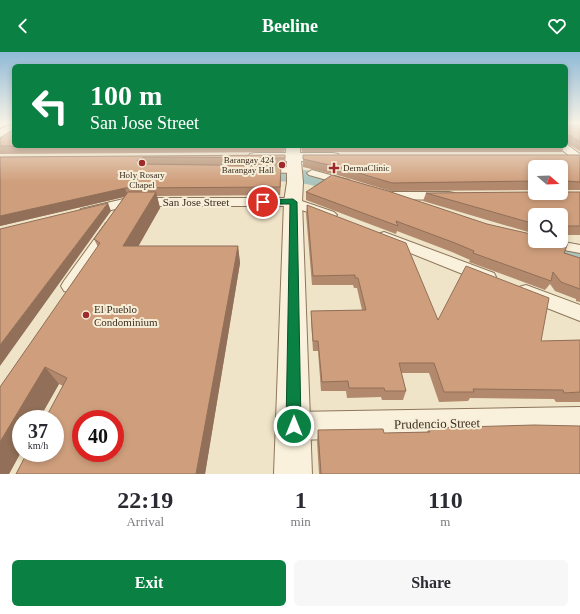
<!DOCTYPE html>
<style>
:root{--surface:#fff;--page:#f7f7f7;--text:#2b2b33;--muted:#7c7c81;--accent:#0b8043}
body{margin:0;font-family:"Times New Roman",serif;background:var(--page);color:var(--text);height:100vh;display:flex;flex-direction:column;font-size:15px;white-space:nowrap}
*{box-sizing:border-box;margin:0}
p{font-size:13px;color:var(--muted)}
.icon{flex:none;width:22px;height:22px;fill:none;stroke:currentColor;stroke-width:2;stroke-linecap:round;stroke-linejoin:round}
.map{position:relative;height:422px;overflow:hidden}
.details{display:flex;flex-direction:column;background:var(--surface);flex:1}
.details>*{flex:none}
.banner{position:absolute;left:12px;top:12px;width:556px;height:84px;border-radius:6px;box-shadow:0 2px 6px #0003;background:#0b8043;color:#fff;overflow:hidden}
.needle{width:26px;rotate:109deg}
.fabs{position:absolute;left:528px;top:108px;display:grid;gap:8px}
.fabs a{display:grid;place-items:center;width:40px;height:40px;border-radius:6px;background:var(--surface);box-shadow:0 2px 6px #0003;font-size:20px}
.speed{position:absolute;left:12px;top:358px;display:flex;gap:8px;font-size:20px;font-weight:700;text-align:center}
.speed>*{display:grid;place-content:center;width:52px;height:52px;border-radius:50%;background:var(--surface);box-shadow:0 2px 6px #0003;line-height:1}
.speed small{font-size:10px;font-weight:400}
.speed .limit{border:6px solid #d22;background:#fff;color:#111}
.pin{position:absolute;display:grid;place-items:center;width:34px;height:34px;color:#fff;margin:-17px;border:2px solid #fff;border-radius:50%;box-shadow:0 1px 4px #0007}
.me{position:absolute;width:44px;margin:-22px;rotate:0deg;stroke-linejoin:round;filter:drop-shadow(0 0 3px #0008)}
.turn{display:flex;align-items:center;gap:14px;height:84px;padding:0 12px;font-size:18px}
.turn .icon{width:52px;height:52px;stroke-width:2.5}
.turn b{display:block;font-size:28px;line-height:34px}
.eta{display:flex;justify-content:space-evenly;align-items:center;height:68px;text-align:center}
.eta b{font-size:24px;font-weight:800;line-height:28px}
.primary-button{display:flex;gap:8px;margin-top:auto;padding:8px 12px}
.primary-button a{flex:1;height:46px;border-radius:6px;background:var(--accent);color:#fff;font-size:16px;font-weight:800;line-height:46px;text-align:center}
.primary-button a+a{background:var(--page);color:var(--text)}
header{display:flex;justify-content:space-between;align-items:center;height:52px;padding:0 12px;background:var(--accent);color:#fff;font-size:18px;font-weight:800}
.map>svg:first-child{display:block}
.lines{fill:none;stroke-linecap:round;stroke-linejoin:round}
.river{fill:#a9c4bc;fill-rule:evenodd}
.pedestrian-casing{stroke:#8d765c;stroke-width:2}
.minor-casing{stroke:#8d765c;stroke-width:2}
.tertiary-casing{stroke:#8d765c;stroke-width:2}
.secondary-casing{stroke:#6f573f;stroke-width:2}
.pedestrian{fill:#faf1dc;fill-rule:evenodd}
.minor{fill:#faf1dc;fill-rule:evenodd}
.tertiary{fill:#faf1dc;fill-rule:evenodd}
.secondary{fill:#faf1dc;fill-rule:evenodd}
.wall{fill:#b2896c;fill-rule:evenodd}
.shaded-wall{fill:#916f58}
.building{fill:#cf9f7d;stroke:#916f58;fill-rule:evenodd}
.route{fill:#0b8043;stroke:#07532c}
.poi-dot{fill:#9e2a2b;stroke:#f7eed8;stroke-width:1.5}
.labels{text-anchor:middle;stroke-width:4;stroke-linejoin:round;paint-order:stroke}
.far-poi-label{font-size:9px;fill:#3d2e20;stroke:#f7eed8;text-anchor:end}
.street-label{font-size:11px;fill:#3d2e20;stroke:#f7eed8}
.poi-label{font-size:11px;fill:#3d2e20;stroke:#f7eed8;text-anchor:start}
.near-street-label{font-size:13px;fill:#3d2e20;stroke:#f7eed8}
</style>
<header><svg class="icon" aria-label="back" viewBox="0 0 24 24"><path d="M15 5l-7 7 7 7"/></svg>Beeline<svg class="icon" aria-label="heart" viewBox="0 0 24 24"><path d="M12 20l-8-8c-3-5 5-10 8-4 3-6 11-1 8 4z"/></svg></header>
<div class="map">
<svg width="580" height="422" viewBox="0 0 580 422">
<rect width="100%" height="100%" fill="#f0e4c8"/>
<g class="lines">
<path class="river" d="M234,113L285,115L318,120L377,137L381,143L377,149C357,154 335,139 315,134C286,126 255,132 226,125L222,120L226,115Z
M520,181L535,184V189H559L580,194V214L509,197L504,190L509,183Z"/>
<g class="pedestrian-casing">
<path id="pedestrian" d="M263,115H294L299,118L294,121L260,120L258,118L260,116Z
M312,118L349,128L350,130L345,133L309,123L307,121Z
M533,186H535V189H559L580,193V201L533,192L532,189Z"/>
</g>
<g class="minor-casing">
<path id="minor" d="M566,92L580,102V111L576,109L557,94H566Z
M393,140H449L454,141L456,144L454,147L449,148L388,147L386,144L388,141Z
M128,146H293L334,160L337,163L334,166L329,168L291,154H128L86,164L81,163L79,160L81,157Z
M112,169L118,171L120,174L78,239L71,241L64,239L61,234L64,229L106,171Z
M384,180L494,221L496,225L494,229L487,231L480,229L378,188L376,185L378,182Z
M526,233L580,253V269L519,245L516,240L519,235Z
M580,355V381L293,388L283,384L279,374L283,364L293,360Z"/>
</g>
<g class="tertiary-casing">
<path id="tertiary" d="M286,94H300V101H333L338,102L340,105L338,108L333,109H301L303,130L302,150L312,422H274L284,150L287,130V109H255L250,108L248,105L250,102L255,101H286Z"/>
</g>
<g class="secondary-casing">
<path id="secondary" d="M14,72V80L0,86V77Z"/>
</g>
<use href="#pedestrian" class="pedestrian"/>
<use href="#minor" class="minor"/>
<use href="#tertiary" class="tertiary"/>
<use href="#secondary" class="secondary"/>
</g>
<path class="wall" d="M566,71H580V75H568V76H580V99L566,91Z
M0,86L14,94H286L284,100L0,102Z
M301,94H564L562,100H302Z
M285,103L286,113H168L281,114V122L280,143L157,144L160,156L138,194H238L240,211L205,422H16L27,401H55V367H45L63,334L59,332L39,367H21V400L9,422H0V335L98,195L94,187L124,145L0,174V105ZM81,367H115V401H81Z
M303,103H580V138H561V115H535V138L390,139L341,124L303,115Z
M306,140L487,172L580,206V250L576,249V247L555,239L550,232L545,238L469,210L470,208L452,200L397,179L396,182L306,148Z
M580,140V183H561V163H535V182L423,149L426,141Z
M307,153L438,268L541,289L580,288V350H556L554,347L470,346L468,349L439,350L429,321H401L406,339L403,348H382L381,345L347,346L346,339H321L318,299H313L311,269V259L362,258L357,236H354L353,233H312L306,162Z
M429,376L580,422H319L317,389L318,378L384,381L427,380Z"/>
<path class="shaded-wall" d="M144,105L146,112L140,117L137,109Z
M281,114V122L280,143V135Z
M125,136L128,144L0,174V164Z
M156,140L160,156L129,211L123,194Z
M108,151L111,159L0,314V293Z
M238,194L240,211L205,422H196Z
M45,315L59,332L39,367H21V400L9,422H0V390Z"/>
<path class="building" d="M566,71H568V76H580V90L569,83L568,85H566Z
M14,77V94H0V86Z
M285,103V106L144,105L137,109L140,112L281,114L280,135L125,136L0,164V105Z
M303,103H580V130L565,129L564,131H561V115H535V129L392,131L342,116L303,107Z
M332,123L388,139L487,172L535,183V189H561L568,191L564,201L580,206V237L561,230L553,220L551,229L473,201L474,199L455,191L396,169L398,174L306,140Z
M128,140H156L123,194H238L196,422H16L27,401H55V367H45L67,326L45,315L0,390V335L100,191L94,187ZM81,367H115V401H81Z
M535,140V141H561V140H580V174H561V163H535V172L426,141Z
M108,151L0,293V177Z
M307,153L406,191L438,268L466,214L549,246L541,289L580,288V340L564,341L563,338L473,337L474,340H444L434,311H399L406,339H385L384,336H349L348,329L322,330L318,289H313L311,259L366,258L358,226H355V223L313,224Z
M534,373L580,374V422H321L318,378L383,377L384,381L430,380L429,376Z"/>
<linearGradient id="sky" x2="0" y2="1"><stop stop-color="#8fbad6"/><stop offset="0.55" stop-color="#f8f3e6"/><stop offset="1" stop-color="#f8f3e6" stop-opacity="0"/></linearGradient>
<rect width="580" height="130" fill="url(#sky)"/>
<path class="route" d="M293,147L297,150L301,374L298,379L294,381L289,379L286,374L290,152H263L259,150L263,148Z"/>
<g class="poi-dot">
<circle cx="142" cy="111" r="4"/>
<circle cx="282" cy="113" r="4"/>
<path d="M332 110h4v4h4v4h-4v4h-4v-4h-4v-4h4z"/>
<circle cx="86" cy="263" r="4"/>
</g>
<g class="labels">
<g class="far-poi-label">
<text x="274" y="111">Barangay 424<tspan x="274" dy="10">Barangay Hall</tspan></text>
<text x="343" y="119" text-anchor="start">DermaClinic</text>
<text x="142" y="126" text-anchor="middle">Holy Rosary<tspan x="142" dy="10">Chapel</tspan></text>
</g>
<g class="street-label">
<text x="196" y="154">San Jose Street</text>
</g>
<g class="poi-label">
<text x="94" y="261">El Pueblo<tspan x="94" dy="13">Condominium</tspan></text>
</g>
<g class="near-street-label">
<text transform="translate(437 371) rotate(-1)" y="5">Prudencio Street</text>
</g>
</g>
</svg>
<div class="fabs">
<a><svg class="needle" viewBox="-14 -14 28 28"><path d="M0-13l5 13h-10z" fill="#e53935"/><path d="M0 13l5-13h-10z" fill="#7c7c81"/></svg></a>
<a><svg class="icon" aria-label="search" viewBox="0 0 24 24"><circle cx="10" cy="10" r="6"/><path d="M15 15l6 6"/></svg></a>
</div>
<div class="speed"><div>37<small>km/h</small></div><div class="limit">40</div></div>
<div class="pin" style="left:263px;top:150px;background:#d93025"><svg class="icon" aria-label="arrive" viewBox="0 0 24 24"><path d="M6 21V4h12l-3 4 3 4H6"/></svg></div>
<svg class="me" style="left:294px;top:374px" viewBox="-20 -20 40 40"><circle r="17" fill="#0b8043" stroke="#fff" stroke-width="3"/><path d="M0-11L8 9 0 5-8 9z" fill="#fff"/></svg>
<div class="banner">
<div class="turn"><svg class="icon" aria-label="left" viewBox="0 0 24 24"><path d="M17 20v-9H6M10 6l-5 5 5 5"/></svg><div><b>100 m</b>San Jose Street</div></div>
</div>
</div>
<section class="details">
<div class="eta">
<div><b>22:19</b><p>Arrival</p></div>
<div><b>1</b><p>min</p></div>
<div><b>110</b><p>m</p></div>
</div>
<div class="primary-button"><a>Exit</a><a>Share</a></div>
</section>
